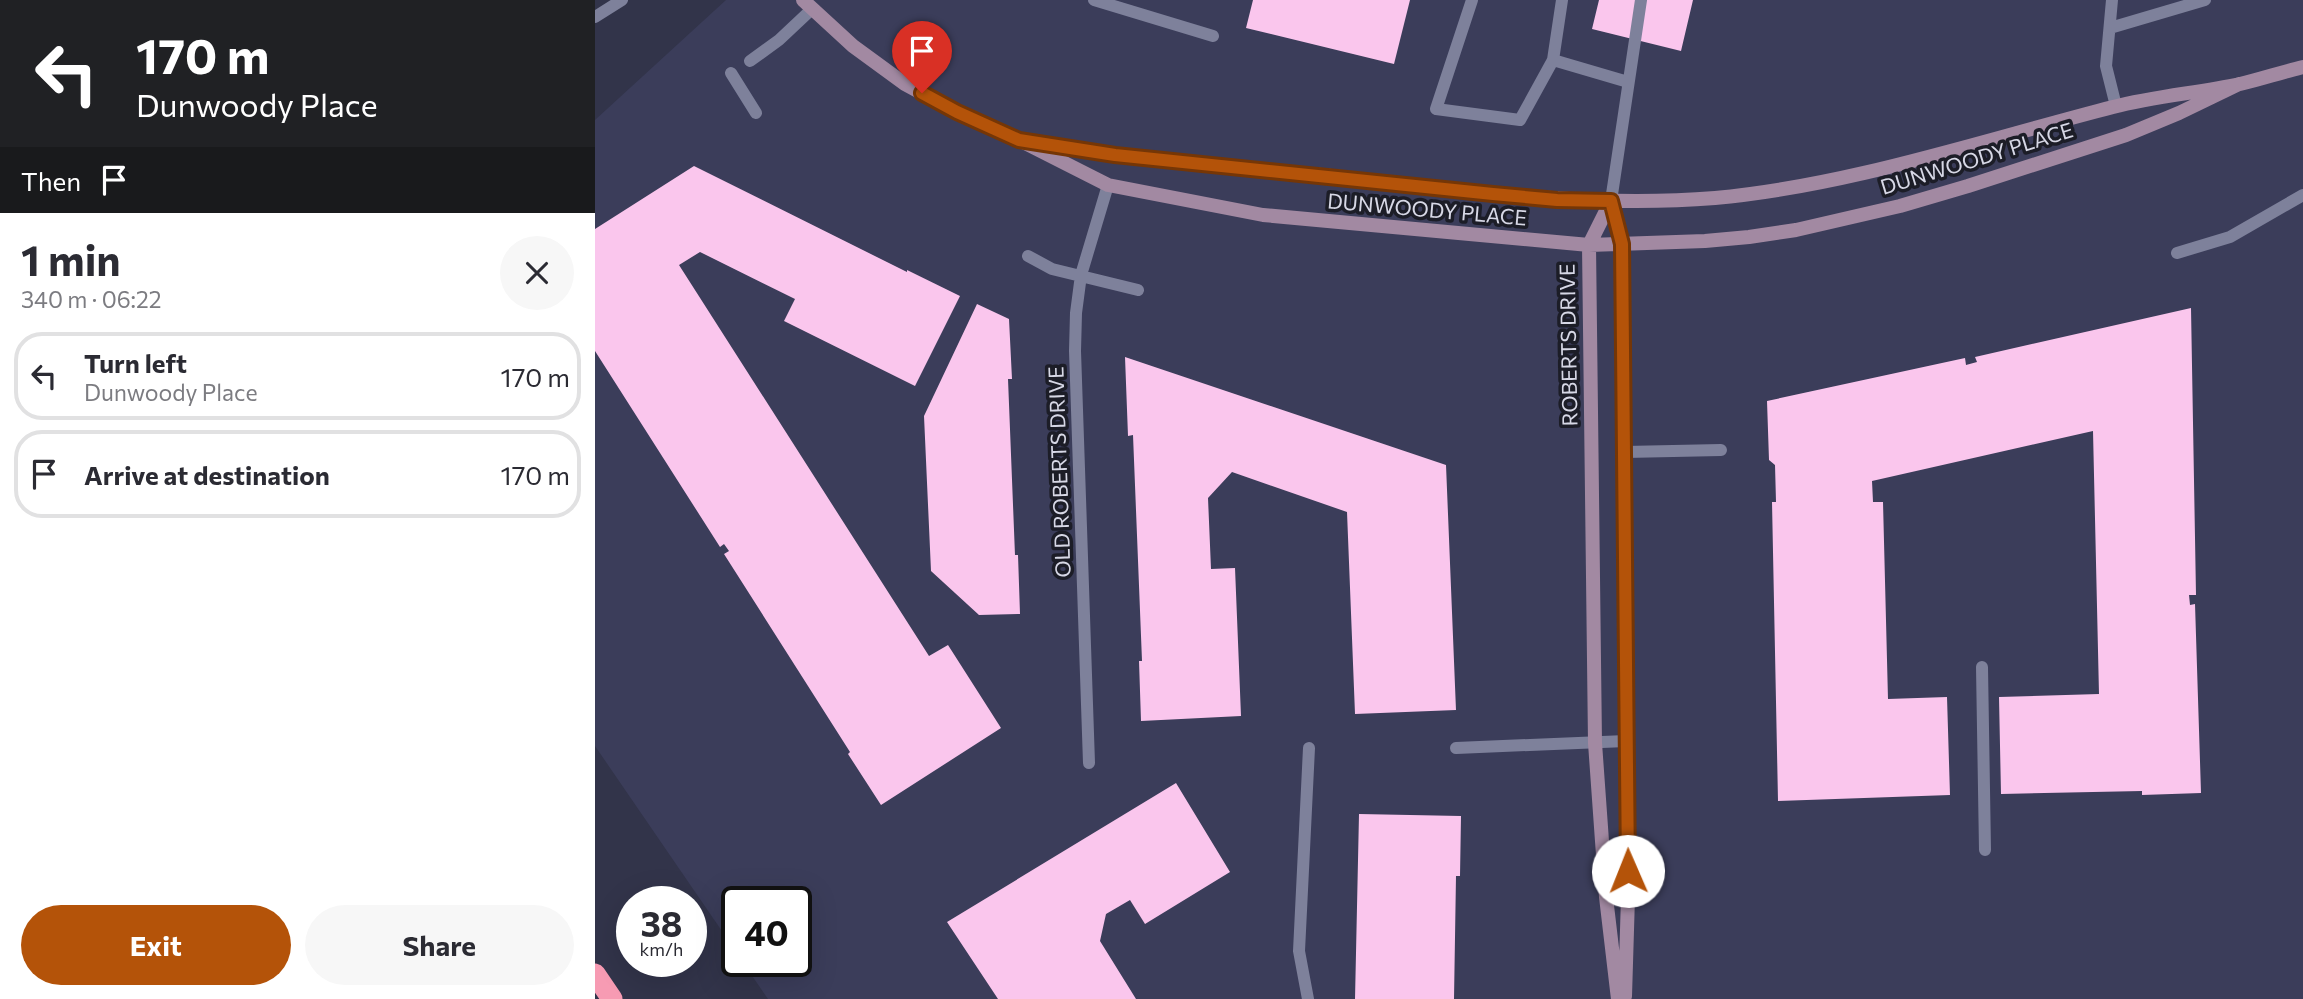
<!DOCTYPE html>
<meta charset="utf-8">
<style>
:root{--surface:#fff;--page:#f7f7f7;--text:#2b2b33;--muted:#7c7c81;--line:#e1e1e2;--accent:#b45309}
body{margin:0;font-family:Commissioner,sans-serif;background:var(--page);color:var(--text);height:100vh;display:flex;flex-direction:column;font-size:26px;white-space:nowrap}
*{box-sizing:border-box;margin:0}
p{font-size:23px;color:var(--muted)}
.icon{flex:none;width:38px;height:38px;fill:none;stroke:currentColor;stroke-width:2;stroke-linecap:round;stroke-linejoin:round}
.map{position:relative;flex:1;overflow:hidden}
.details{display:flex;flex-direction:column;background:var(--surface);width:595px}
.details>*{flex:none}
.banner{background:#202124;color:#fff;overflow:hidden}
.speed{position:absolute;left:21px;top:886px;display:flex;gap:14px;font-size:35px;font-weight:700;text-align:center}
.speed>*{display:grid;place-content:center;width:91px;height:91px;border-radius:50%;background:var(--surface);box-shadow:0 7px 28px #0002;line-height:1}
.speed small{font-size:18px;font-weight:400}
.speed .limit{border:4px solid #111;border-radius:10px;background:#fff;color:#111}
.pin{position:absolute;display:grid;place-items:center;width:60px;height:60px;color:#fff;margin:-72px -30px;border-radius:50% 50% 50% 0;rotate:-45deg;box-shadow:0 0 7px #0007}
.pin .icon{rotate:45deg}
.me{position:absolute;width:77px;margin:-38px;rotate:359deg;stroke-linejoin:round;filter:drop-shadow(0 0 5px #0008)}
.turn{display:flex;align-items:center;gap:24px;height:147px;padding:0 21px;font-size:32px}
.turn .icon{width:91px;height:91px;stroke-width:2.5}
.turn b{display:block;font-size:49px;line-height:60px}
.then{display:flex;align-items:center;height:66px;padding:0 21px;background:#0003;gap:14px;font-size:26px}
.round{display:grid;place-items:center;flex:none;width:74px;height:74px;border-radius:37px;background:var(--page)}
.head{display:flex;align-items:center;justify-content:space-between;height:119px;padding:0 21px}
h1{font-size:42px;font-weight:700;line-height:52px}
.primary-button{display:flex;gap:14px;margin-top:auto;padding:14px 21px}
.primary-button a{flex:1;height:80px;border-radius:42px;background:var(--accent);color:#fff;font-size:28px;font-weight:700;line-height:80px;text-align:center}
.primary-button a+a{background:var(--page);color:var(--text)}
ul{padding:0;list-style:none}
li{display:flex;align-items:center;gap:21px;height:88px;margin:0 14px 10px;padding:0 7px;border:4px solid var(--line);border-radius:28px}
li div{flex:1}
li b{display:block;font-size:26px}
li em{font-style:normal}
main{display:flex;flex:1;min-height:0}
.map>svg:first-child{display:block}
.built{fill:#3b3d5a}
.building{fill:#fac6ed}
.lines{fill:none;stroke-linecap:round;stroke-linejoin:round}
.lane{stroke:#7e819b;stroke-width:12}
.secondary{stroke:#a289a2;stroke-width:14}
.highway{stroke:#f79bb3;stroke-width:21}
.route-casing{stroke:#753606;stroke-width:18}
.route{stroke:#b45309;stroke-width:12}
.labels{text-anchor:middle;stroke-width:7;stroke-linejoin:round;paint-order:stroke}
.street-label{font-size:21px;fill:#d7d8e6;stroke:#1c1d27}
</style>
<main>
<section class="details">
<div class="banner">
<div class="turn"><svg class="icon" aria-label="left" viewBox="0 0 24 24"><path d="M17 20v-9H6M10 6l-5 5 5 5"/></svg><div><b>170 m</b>Dunwoody Place</div></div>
<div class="then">Then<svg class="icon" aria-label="arrive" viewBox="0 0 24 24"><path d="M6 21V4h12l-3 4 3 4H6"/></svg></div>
</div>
<div class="head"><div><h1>1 min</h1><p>340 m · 06:22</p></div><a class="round"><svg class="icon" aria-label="close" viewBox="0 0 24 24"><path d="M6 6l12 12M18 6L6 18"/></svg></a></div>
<ul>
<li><svg class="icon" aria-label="left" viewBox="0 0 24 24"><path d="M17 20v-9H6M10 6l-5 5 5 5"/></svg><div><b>Turn left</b><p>Dunwoody Place</p></div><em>170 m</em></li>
<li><svg class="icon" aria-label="arrive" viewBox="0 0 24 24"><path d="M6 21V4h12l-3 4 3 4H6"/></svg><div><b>Arrive at destination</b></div><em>170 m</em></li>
</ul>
<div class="primary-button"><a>Exit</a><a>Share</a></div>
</section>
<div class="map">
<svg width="1708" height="999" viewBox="0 0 1708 999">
<rect width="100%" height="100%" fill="#32344a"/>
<path class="built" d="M131,0H1708V999H173L147,961H201V901H142V953L0,746V120Z"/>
<path class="building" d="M658,0H815L799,64L651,28Z
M1004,0H1098L1086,51L997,29Z
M99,166L312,272V270L365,296L320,386L189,321L200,299L105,252L84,265L334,656L353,645L406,728L286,805L253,754L255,752L129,554L134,551L129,544L125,547L0,351V229Z
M382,304L414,319L417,379H413L420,555H423L425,614L384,615L336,571L329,416Z
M1596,308L1601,595H1594L1595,605L1600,604L1606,793L1547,795V791L1406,794L1404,697L1504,694L1498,431L1277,481L1278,502H1288L1293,699L1352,697L1355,795L1183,801L1177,502H1181L1180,465L1174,460L1172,401L1370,358L1371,365L1382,362L1380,357Z
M530,357L851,465L861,710L760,714L752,512L637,472L613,498L616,569L640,568L646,716L546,721L544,661H547L538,435L533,436Z
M581,783L635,872L550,924L535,900L511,914L505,941L541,999H403L352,922Z
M764,814L866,816L865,876H861L859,999H760Z"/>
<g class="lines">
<path class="lane" d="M499,0L618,36
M877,0L841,109L925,120L958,60L967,0
M1517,0L1511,66L1521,106
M0,17L27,0
M1515,28L1610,0
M958,60L1033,82
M155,61L184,40L217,9
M136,73L161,113
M1016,201L1046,0
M1582,253L1635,237L1708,195
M433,256L457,269L543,290
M1030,452L1126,450
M1387,667L1390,850
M861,748L1031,741
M494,763L480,351L481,313L486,275L513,185
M713,999L704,951L714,748"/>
<path class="secondary" d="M208,0L258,46L310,84L362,112L424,140L513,185L668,215L994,245L1110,241L1154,237L1201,230L1305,206L1373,186L1531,135L1584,113L1644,84
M436,142C475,148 513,155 552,159C616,167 681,170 745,177C870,191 995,208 1120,198C1253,186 1389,140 1518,107C1560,96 1603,93 1645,84C1666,79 1687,72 1708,67
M1016,201L994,245L1000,743L1011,897L1023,999
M1016,201L1027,245L1033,897L1030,996"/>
<path class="highway" d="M0,974L17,999"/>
</g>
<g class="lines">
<g class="route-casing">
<path id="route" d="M327,93L362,112L424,140L520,155L898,194L962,200L1016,201L1027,244L1033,871"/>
</g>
<use href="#route" class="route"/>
</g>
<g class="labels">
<g class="street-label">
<text transform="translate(1382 159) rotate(-17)" y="7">DUNWOODY PLACE</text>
<text transform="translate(832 210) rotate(5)" y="7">DUNWOODY PLACE</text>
<text transform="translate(974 345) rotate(-91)" y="7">ROBERTS DRIVE</text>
<text transform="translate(465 472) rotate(-92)" y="7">OLD ROBERTS DRIVE</text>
</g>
</g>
</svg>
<div class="speed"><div>38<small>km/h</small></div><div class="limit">40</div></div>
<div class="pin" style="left:327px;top:93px;background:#d93025"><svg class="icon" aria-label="arrive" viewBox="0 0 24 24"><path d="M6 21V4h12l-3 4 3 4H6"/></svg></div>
<svg class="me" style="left:1033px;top:871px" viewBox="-20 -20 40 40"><circle r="19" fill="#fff"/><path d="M0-13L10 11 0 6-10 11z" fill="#b45309"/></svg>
</div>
</main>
